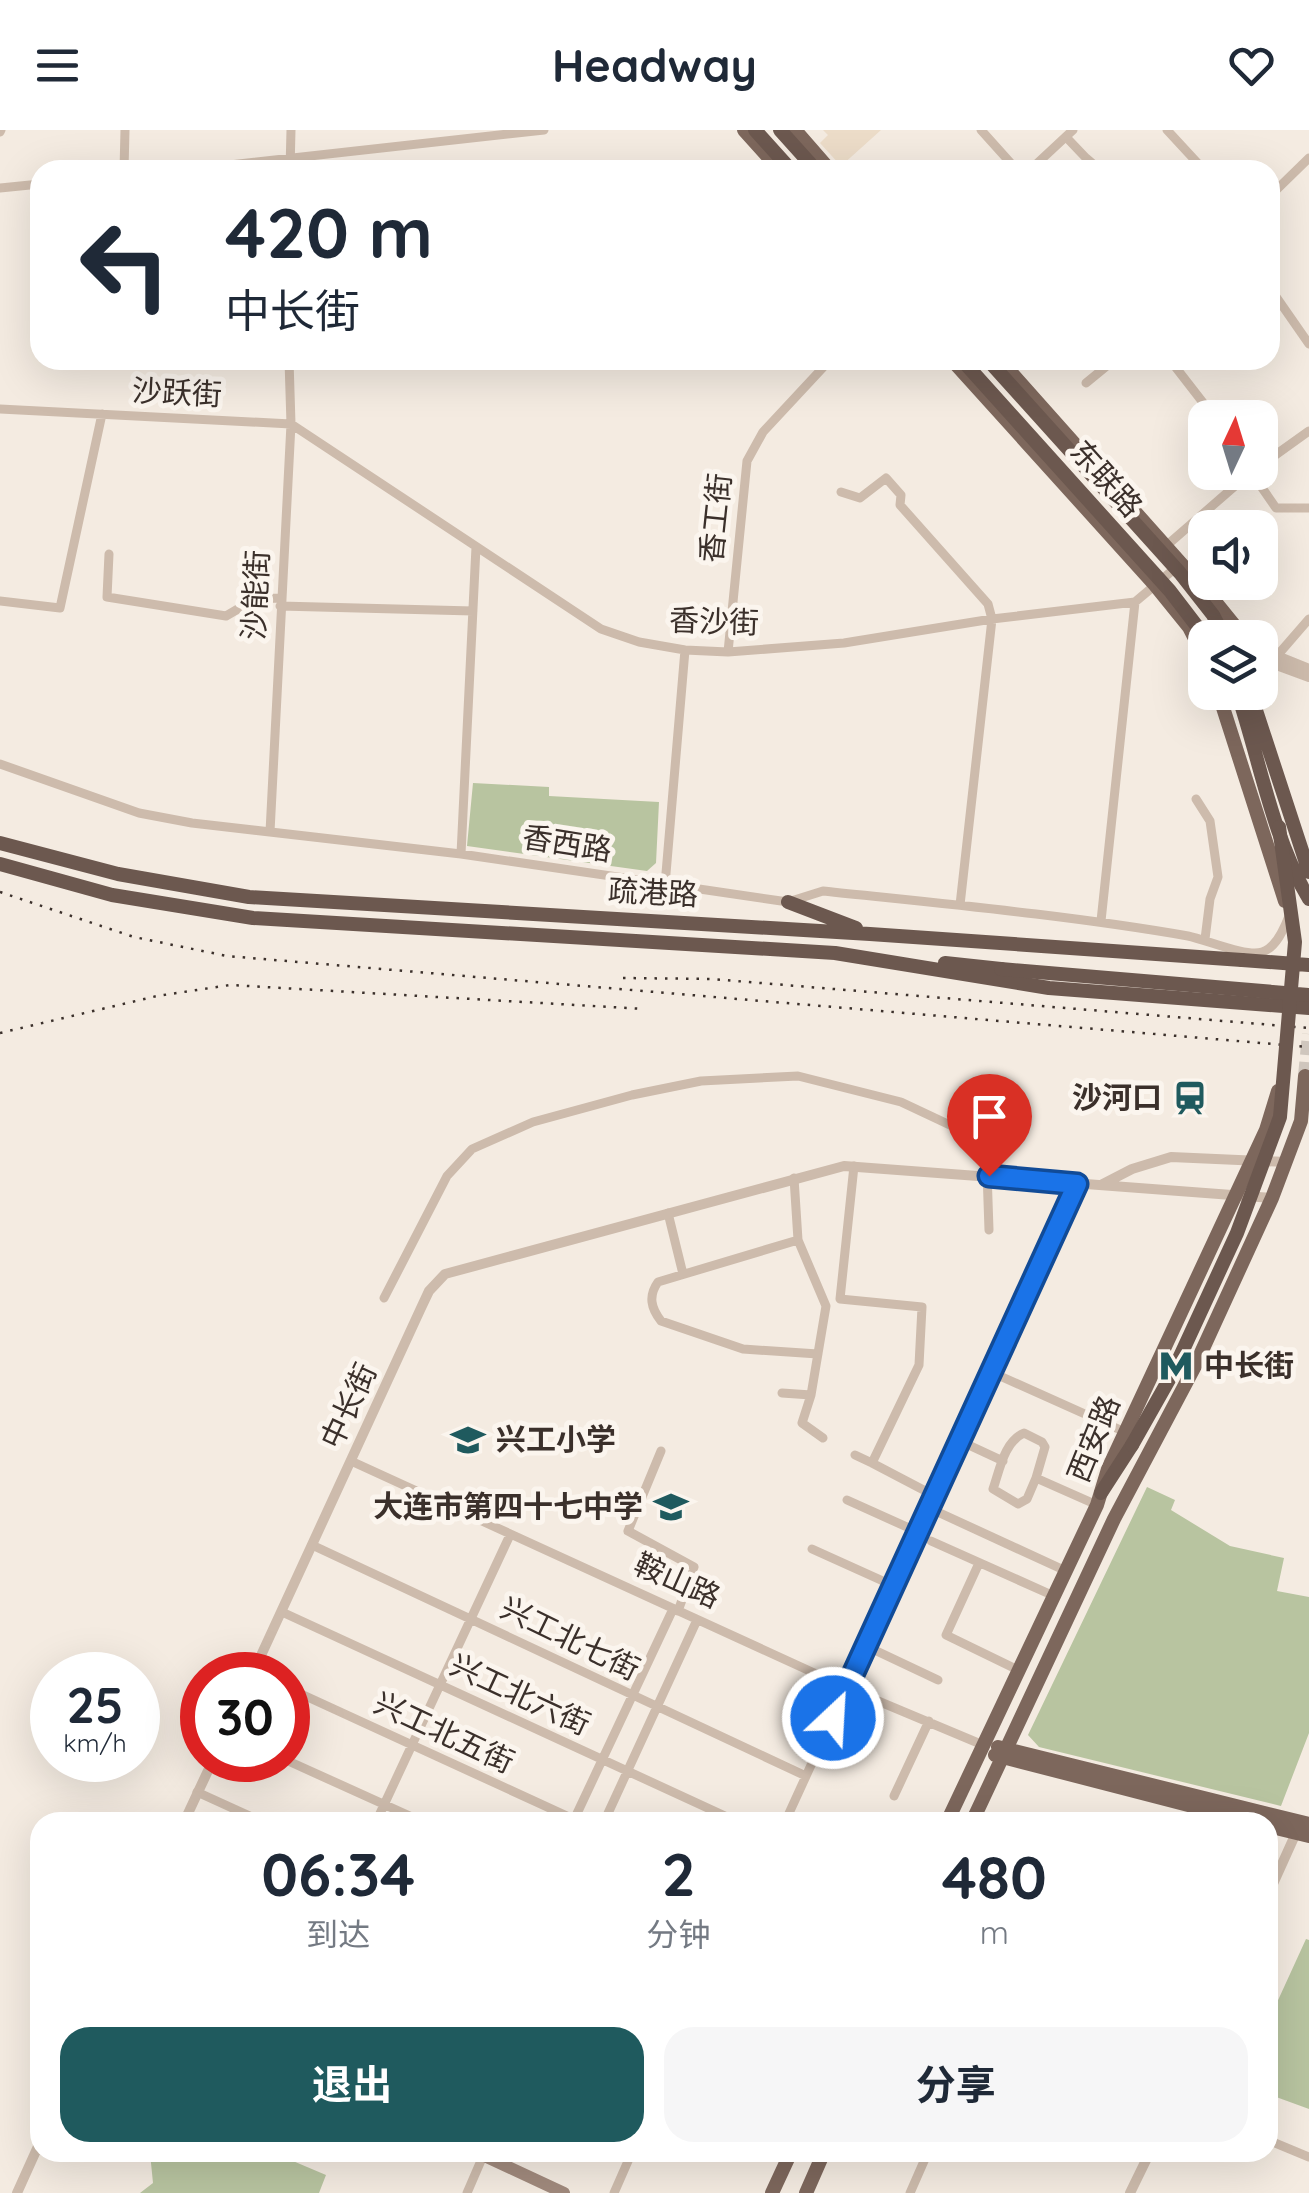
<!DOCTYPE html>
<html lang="zh">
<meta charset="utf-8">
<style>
:root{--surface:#fff;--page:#f6f6f7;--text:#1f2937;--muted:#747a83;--accent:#1f5a5e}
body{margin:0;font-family:Quicksand,"Noto Sans SC",sans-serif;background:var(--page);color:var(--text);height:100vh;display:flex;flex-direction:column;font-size:38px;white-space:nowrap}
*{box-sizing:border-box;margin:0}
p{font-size:32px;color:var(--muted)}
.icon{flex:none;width:55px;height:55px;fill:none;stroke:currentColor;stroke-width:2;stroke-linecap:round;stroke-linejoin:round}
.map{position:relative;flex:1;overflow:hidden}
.side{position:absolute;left:30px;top:1682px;width:1248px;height:350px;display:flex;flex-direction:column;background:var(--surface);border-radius:30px;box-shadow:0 10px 40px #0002}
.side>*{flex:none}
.banner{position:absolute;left:30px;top:30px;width:1250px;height:210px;border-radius:30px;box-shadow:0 10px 40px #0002;background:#fff;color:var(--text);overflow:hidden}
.needle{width:65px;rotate:4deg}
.tools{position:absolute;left:1188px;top:270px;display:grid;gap:20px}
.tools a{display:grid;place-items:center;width:90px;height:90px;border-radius:20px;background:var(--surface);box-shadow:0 10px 40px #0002;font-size:50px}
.speed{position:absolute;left:30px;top:1522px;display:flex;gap:20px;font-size:50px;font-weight:700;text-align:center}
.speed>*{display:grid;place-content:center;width:130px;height:130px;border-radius:50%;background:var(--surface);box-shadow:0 10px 40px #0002;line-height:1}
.speed small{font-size:25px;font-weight:400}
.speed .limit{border:15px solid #d22;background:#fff;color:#111}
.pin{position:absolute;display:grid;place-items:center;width:85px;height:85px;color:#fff;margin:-102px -42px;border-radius:50% 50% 50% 0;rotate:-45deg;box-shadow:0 0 10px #0007}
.pin .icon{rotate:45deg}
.me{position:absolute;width:110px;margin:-55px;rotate:25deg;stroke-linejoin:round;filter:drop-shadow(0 0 8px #0008)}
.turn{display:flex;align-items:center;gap:35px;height:210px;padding:0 30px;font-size:45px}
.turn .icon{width:130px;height:130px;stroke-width:2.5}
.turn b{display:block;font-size:70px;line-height:85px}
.eta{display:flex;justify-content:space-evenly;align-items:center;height:170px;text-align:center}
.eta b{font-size:60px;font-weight:700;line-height:70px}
.action{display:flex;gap:20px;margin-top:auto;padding:20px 30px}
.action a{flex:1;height:115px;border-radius:30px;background:var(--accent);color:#fff;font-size:40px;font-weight:700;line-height:115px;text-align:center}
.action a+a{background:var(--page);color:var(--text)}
header{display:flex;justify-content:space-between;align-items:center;height:130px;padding:0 30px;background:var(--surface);font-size:45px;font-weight:700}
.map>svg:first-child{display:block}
.green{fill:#b8c4a0}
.plaza{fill:#ecdcc8}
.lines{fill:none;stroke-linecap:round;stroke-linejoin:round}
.primary-tunnel{stroke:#cfc6bd;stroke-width:14;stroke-dasharray:14 7;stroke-linecap:butt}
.minor{stroke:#cdbbac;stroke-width:9}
.tertiary{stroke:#cdbbac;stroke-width:10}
.secondary{stroke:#a18a7d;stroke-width:12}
.primary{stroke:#7d675c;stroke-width:14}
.trunk{stroke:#6c584f;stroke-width:14}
.rail{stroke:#3b302b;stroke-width:2.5;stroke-dasharray:2.5 8;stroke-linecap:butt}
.trunk-bridge{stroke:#6c584f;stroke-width:14}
.route-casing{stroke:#114b97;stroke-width:25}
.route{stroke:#1a73e8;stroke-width:18}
.labels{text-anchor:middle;stroke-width:10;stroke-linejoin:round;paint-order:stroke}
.street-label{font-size:30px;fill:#3b302b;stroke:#fbf5ee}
.poi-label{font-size:30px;font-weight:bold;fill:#3b302b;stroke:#fbf5ee;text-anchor:end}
</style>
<header><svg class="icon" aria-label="menu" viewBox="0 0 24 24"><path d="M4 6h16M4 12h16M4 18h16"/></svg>Headway<svg class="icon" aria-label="heart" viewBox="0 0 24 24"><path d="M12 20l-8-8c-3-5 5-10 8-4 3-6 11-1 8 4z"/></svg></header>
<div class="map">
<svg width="1309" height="2063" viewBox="0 0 1309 2063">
<rect width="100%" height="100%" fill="#f4ebe1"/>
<path class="green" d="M473,653L549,657V666L659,672L656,733L647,741L467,716Z
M1147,1357L1175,1370L1171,1380L1230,1416L1284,1428L1277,1461L1309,1467V1603L1281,1676L1039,1617L1028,1605Z
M1306,1809L1309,1810V1979L1268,1964L1270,1956L1268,1892Z
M150,2023H274L326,2045L319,2063H140L153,2053Z"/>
<path class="plaza" d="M823,0H881L841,36L820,13L828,5Z"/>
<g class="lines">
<path class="primary-tunnel" d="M1305,946L1309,904"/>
<path class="minor" d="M981,0L1017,40
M1167,0L1204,40
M0,2L1,0
M1066,7L1086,28L1088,40
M1086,28L1100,40
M124,40L125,0
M185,40L544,0
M290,40L291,0
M1030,40L1073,0
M0,58L40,54
M1270,66L1309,28
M1270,158L1309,214
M1170,230L1215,288
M1086,253L1114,230
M0,279L291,294L601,499L639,512L685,520L728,522L844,513L992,489L1135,472L1179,435
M1260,336L1309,301
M1251,342L1276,378H1309
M841,362L860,368L886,348L901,365L900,375L988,474L992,489L960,775
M1166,416L1251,342
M109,424L107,467L226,486L255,469L281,468
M0,471L60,478L102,284
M280,476L473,481
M728,522L747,331L763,302L830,230
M1276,527L1309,489
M0,634L139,683L192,693L461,724L788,772L823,761C945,774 1067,785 1188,806C1207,810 1246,827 1262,822C1276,818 1284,799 1289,786
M1196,669L1210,691L1218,747L1210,769L1205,809
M270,702L291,294L289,230
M461,724L476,417
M665,755L685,520
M1101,791L1135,472
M854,1036L840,1169L922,1177L919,1235L872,1333L935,1366
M794,1048L798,1110
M668,1083L683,1144
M384,1168L447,1046L472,1019L533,992L632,965L701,951L798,946L901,972L986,1012L989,1100
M991,1242L1125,1302
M782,1263L811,1265L826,1176L798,1110L658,1152C648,1166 651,1178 661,1191L743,1219L818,1224
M811,1265L802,1293L823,1308
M960,1311L1003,1331
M661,1321L628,1401L694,1437L678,1481
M855,1325L872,1333
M351,1331L847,1558L983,1615
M1036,1348L1027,1369L1018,1374L993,1359C1000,1339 1004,1312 1024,1303L1042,1312L1045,1317L1036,1348L1097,1375
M847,1370L918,1402
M929,1378L1066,1441
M931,1411L1054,1466
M312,1415L806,1646
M812,1419L894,1456
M979,1433L946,1505L1018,1540
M282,1482L738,1692
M866,1516L938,1550
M288,1558L580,1692
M286,1630L423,1692
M197,1662L263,1692
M894,1666L929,1591
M376,1692L510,1405
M573,1692L673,1479
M604,1692L697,1490
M785,1692L1077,1054
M1268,2010L1309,2027
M467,2063L483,2026
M614,2063L632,2022
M910,2063L928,2022"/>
<path class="tertiary" d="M1260,519L1309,539
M1260,529L1309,547
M1101,1055L1132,1039L1171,1027L1286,1032
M252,1545L421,1178L429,1161L445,1144L844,1036L1272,1068
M184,1692L213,1630
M1268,1765L1296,1703
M17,2063L40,2012
M1130,2063L1150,2022"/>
<path class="secondary" d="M476,2022L564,2063"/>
<path class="primary" d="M744,0L780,40
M795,0L830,40
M952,230L1155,455L1189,497L1205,528
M1000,230L1217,474L1234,495L1240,508
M1218,562L1285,771
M998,1617L1309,1694
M995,1625L1254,1692
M947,1692L1097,1375L1108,1339L1266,1000L1278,961
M972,1692L1114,1389L1195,1236L1272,1068L1301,991L1305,946
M1268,1696L1309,1706
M772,2063L791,2022
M806,2063L824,2022"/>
<path class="trunk" d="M755,0L791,40
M780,0L816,40
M1237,562C1260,630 1272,707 1309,769
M1250,562L1309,742
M0,713L118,744L249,767L870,804L1242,830
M0,734L112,765L253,788L835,823L1049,858L1309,878
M788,772L856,798
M945,833L1001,839
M1101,1363L1132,1315"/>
<path class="rail" d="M0,762L134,807L227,826L1309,917
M623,848L712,849L1309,898
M0,903L157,866L230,855L645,879"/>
<path class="trunk-bridge" d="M962,230L1170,461L1206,508
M988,230L1180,443L1213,485L1225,508
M1242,830L1309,835
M1001,839L1309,865
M1132,1315L1171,1246L1237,1103L1280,987L1295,812L1279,697"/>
</g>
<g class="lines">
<g class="route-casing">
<path id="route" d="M833,1588L1077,1054L989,1046"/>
</g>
<use href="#route" class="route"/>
</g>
<defs>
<g id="station-bare" transform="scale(2.7)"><path d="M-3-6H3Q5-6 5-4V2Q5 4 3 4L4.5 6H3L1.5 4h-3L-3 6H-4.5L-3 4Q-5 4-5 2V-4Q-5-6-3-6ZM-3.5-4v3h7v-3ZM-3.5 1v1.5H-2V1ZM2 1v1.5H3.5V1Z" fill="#1f5a5e" stroke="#fbf5ee" stroke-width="2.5" paint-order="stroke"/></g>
<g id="metro-bare" transform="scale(2.7)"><path d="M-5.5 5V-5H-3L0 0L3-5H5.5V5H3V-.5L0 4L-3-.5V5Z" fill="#1f5a5e" stroke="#fbf5ee" stroke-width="2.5" paint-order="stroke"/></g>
<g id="school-bare" transform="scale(2.7)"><path d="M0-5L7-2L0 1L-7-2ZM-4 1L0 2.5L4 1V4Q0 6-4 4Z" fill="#1f5a5e" stroke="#fbf5ee" stroke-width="2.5" paint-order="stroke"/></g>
</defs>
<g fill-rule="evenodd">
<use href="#station-bare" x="1190" y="968"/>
<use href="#metro-bare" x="1176" y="1236"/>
<use href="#school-bare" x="468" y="1310"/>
<use href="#school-bare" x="671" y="1377"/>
</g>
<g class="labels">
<g class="street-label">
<text transform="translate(177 263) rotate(3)" y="10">沙跃街</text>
<text transform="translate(1106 349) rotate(48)" y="10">东联路</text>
<text transform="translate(716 388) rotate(-84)" y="10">香工街</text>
<text transform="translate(256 465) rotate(-87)" y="10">沙能街</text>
<text transform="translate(714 492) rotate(2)" y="10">香沙街</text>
<text transform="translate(567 714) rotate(9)" y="10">香西路</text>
<text transform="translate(653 763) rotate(3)" y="10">疏港路</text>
<text transform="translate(349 1276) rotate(-65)" y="10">中长街</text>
<text transform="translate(1094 1309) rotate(-68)" y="10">西安路</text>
<text transform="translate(677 1451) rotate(24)" y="10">鞍山路</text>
<text transform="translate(570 1509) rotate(26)" y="10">兴工北七街</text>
<text transform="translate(520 1565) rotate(25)" y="10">兴工北六街</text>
<text transform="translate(444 1603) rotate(25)" y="10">兴工北五街</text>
</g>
<g class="poi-label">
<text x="1162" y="978">沙河口</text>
<text x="1204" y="1246" text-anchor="start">中长街</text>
<text x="496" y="1320" text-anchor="start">兴工小学</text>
<text x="643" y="1387">大连市第四十七中学</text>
</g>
</g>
</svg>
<div class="tools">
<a><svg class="needle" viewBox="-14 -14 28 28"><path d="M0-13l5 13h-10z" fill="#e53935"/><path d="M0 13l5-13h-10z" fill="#747a83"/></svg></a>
<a><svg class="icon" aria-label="sound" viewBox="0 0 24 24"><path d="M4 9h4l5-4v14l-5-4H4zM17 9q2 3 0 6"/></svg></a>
<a><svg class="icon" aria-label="layers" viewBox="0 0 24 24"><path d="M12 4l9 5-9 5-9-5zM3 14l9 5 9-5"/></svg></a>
</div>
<div class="speed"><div>25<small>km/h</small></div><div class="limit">30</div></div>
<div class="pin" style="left:989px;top:1046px;background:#d93025"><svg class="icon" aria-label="arrive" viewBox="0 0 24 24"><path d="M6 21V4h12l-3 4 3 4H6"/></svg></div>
<svg class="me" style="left:833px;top:1588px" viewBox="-20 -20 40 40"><circle r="17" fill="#1a73e8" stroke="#fff" stroke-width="3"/><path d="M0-11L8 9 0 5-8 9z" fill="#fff"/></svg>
<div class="banner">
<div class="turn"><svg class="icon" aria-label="left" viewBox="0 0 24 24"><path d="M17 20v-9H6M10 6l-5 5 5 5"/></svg><div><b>420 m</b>中长街</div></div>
</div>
<section class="side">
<div class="eta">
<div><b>06:34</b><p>到达</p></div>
<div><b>2</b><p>分钟</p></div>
<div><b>480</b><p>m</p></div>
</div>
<div class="action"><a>退出</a><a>分享</a></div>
</section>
</div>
